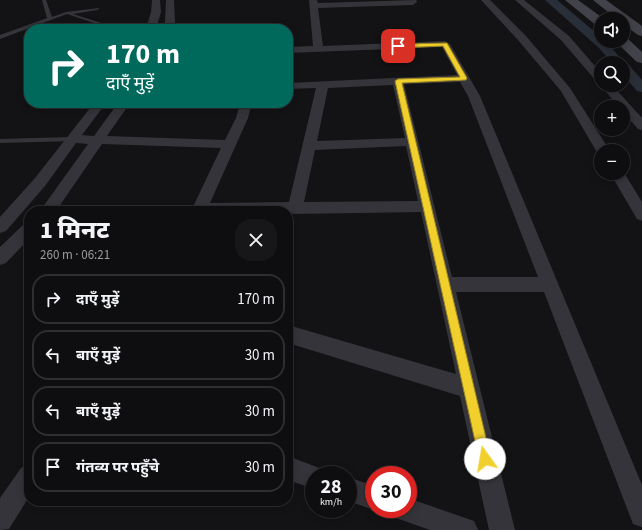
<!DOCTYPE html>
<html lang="hi">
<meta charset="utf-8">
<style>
:root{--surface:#0e0e10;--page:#171719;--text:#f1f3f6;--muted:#9b9c9f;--line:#2e2e30}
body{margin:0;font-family:"Source Sans 3","Noto Sans Devanagari",sans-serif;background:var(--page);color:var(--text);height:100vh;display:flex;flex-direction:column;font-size:15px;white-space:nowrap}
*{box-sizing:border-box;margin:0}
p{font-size:13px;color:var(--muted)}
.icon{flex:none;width:22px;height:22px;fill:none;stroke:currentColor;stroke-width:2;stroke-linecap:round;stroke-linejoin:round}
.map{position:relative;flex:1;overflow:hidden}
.side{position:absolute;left:24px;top:206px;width:269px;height:300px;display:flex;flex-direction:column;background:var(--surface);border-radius:16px;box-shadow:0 2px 10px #0003,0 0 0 1px var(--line)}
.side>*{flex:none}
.guide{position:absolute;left:24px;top:24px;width:269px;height:84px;border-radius:16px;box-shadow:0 2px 10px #0003,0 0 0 1px var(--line);background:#00695c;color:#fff;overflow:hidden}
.tools{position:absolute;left:594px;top:12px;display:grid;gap:8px}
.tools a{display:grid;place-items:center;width:36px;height:36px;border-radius:50%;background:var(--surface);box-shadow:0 2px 10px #0003,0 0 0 1px var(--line);font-size:20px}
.speed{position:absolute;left:305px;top:466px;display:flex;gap:8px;font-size:20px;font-weight:700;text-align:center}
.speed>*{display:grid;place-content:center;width:52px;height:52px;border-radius:50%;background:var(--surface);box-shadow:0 2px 10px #0003,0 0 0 1px var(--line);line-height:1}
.speed small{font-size:10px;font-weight:400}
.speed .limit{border:6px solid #d22;background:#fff;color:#111}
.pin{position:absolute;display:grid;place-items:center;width:34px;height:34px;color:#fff;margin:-17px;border-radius:8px;box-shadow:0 2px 6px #0006}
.me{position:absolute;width:44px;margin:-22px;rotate:347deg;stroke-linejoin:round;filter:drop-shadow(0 0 3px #0008)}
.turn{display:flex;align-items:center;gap:14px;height:84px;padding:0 16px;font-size:18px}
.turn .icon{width:52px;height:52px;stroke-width:2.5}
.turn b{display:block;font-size:28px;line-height:34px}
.round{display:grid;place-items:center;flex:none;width:42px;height:42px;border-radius:16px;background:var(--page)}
.summary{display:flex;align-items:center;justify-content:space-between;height:68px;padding:0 16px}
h1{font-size:24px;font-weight:800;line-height:30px}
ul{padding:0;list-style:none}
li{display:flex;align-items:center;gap:12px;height:50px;margin:0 8px 6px;padding:0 8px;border:2px solid var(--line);border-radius:16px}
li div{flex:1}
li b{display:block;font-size:15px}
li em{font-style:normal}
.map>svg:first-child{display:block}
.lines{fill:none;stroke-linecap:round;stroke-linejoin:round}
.canal{fill:#292f38;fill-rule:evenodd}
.lane{fill:#34343a;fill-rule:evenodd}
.street{fill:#34343a;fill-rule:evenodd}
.secondary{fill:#42424a;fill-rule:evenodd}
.route{fill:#f1d02e;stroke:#9d871e}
</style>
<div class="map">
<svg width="642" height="530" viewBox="0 0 642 530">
<rect width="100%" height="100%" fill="#131315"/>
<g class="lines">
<path class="canal" d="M545,0H557L601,37V41L607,42L625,64H628L642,80V92L637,91L623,75V63H612L599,48Z"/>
<path class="lane" d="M42,0H46L52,17L66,12L99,8V9L97,10L73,14L120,29H112L67,14L0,39V35L47,18Z
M72,137L75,139L74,141L0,143V139Z"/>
<path class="street" d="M152,0H160L161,12L156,29H146L151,12Z
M166,0H174L175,22L173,29H163L165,22Z
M309,0H317L318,3L416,0L417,2L413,5L318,8L323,46L445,41L450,44L480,96L642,485V527L633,524L544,292H456L515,530H489L460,396L288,343V325L456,374L421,212L295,214L288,213V211H191L221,148L102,144L56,211H40L88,144L76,143L45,186L6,231L0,233V217L35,178L94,103H106L82,135L94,136L118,103H130L107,136L225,140L236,118L240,103H252L248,118L210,203L289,202L316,88L288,89V83L457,75L442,47L288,53V47L313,46ZM460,82L468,96L538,277H452L404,84ZM393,85L405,138L317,141L328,88ZM406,146L418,201L304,202L315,150Z
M481,0H490L526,36L570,88L610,151H601V155L598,154L561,91L518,40Z
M515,0H524L569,36L601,73V83L597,82L561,40Z
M601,84L612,85L642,118V130L638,129L623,112V107H619L602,87Z
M623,171L642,202V221L637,219L610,173H623Z
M29,223V239L6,263L0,265V247L23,225Z
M288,456L322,469L325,475H314V489L288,480Z
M29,464V497L9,529L0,530V498L21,468Z
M348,477L374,486V509H377L374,510L348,501Z
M408,498L474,521L478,530H430L396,518L393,509H408Z"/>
<path class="secondary" d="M565,0H578L604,19H601V27L597,26Z
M593,0H606L642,26V36L638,35L623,24V19H617Z
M623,37L627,38L642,52V63L637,62L615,41H623Z"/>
</g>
<path class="route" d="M447,43L467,78L466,80L402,83L491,459L490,463L485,465L481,463L479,459L395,81L398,79L460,77L443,46L398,48L395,46L398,44Z"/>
</svg>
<div class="tools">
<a><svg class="icon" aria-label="sound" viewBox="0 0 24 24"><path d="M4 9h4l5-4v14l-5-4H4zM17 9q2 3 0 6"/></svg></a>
<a><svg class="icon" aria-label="search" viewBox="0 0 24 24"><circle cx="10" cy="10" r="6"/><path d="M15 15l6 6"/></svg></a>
<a>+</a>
<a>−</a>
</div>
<div class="speed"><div>28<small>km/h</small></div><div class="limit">30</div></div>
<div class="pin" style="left:398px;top:46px;background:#d93025"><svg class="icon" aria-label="arrive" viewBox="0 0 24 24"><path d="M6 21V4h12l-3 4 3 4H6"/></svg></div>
<svg class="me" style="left:485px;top:459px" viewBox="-20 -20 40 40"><circle r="19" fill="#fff"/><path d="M0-13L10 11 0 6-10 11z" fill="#f1d02e"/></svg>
<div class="guide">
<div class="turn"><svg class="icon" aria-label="right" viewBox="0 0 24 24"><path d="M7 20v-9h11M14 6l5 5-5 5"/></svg><div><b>170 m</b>दाएँ मुड़ें</div></div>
</div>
<section class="side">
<div class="summary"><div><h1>1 मिनट</h1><p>260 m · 06:21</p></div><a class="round"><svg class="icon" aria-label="close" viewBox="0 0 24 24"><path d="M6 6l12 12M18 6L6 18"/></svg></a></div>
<ul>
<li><svg class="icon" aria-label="right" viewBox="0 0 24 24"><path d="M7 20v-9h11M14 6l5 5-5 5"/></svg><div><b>दाएँ मुड़ें</b></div><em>170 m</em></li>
<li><svg class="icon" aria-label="left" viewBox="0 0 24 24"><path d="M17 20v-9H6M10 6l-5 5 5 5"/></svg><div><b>बाएँ मुड़ें</b></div><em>30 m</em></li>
<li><svg class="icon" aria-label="left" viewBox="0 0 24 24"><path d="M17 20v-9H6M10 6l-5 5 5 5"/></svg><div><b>बाएँ मुड़ें</b></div><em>30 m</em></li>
<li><svg class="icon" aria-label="arrive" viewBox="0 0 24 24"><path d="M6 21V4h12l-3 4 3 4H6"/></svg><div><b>गंतव्य पर पहुँचे</b></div><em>30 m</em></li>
</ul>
</section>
</div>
